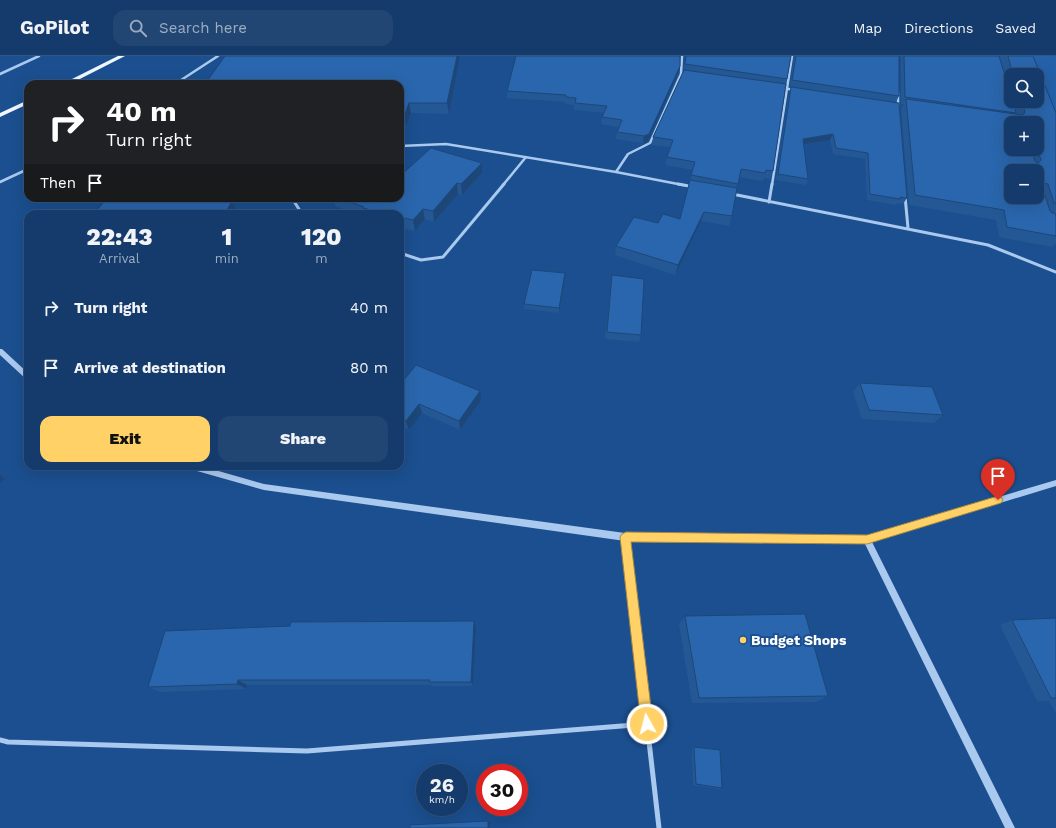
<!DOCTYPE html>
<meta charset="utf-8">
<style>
:root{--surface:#143b6b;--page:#214673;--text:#f1f3f6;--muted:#9dadc1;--line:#33557e;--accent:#ffd166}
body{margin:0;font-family:"Work Sans",sans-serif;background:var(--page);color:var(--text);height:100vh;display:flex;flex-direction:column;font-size:15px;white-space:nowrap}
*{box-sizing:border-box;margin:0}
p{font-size:13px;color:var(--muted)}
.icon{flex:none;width:22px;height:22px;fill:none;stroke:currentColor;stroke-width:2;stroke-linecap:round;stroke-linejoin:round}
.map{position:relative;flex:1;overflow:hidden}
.sheet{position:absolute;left:24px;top:154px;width:380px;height:260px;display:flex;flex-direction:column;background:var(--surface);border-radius:12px;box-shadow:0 4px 16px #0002,0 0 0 1px var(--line)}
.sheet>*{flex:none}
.hud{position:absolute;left:24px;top:24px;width:380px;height:122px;border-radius:12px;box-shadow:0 4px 16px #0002,0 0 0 1px var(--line);background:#202124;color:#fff;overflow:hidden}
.tools{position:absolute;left:1004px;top:12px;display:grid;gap:8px}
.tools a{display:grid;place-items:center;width:40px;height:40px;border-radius:8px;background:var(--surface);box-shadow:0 4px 16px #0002,0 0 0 1px var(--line);font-size:20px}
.speed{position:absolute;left:416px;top:708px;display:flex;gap:8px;font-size:20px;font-weight:700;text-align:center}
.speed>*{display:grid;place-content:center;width:52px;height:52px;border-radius:50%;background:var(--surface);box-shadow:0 4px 16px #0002,0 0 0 1px var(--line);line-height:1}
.speed small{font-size:10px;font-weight:400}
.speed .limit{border:6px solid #d22;background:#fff;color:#111}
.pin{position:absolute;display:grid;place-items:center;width:34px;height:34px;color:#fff;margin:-41px -17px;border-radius:50% 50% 50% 0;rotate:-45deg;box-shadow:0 0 4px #0007}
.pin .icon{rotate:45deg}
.me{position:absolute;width:44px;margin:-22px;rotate:353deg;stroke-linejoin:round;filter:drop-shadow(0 0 3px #0008)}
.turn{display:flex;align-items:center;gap:14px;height:84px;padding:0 16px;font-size:18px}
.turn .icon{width:52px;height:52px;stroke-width:2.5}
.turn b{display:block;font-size:28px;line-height:34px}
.then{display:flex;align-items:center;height:38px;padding:0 16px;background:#0003;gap:8px;font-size:15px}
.eta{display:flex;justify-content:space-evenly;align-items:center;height:68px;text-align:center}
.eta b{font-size:24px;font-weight:800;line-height:28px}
.action{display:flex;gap:8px;margin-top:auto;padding:8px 16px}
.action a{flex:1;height:46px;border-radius:12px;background:var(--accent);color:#111;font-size:16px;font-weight:800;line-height:46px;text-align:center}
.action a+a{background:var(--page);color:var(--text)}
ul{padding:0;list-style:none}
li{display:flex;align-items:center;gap:12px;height:60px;padding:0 16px}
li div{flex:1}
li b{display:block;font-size:15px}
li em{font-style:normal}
header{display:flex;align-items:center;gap:24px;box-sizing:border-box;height:56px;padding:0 20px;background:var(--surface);border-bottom:1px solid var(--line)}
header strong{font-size:19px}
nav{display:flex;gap:22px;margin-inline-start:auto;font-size:14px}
.search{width:280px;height:36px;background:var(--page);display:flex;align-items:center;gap:10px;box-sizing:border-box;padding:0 14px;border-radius:12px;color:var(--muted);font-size:15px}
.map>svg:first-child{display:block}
.green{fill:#2461a8}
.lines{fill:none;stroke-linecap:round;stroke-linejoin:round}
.minor-far3{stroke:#a9c9ee;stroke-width:2.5}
.minor-far2{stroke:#a9c9ee;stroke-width:3}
.minor-far1{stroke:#a9c9ee;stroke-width:4}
.minor{stroke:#a9c9ee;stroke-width:5}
.tertiary{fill:#a9c9ee;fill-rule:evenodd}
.primary{fill:#f0f6ff;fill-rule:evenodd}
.wall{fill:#245895;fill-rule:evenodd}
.shaded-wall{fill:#1d4779}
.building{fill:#2a66ad;stroke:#1d4779;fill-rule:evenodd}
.route{fill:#ffd166;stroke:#a68842}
.poi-dot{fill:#ffd166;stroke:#1b4f8f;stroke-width:1.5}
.labels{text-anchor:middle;stroke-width:4;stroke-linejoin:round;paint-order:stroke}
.near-poi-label{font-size:14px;font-weight:bold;fill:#fff;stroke:#1b4f8f;text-anchor:start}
</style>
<header>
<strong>GoPilot</strong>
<div class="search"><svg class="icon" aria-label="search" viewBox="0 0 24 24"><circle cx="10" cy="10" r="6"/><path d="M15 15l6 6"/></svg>Search here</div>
<nav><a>Map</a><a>Directions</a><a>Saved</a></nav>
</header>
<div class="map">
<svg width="1056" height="772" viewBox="0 0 1056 772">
<rect width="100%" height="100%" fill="#1b4f8f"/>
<path class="green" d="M1011,0H1056V129L1037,67V19Z"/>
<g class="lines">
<path class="minor-far3" d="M0,18L39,0
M175,28L218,0
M781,32L796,34
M898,36V52
M400,90L446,88L616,116L683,129
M616,116L628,98L650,87L681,18L682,0
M0,126L28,113
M503,129L526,101
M772,129L792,0"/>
<path class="minor-far2" d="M678,128L694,131
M732,138L988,189L1056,216
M905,140L908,172
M292,142L302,158
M769,146L772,128
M400,197L421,204L443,201L504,128"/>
<path class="minor-far1" d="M626,481L629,504"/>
<path class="minor" d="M628,503L659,772
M0,684L8,686L307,695L647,668"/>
<path class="tertiary" d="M0,293H2L28,317V323H26L0,299Z
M186,410H201L264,428L625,477L867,480L1056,424V430L872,486L1015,772H1005L865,488L625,485L264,434L190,413L187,412Z"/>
<path class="primary" d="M118,0H125L70,28H62Z
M28,44V48L0,61V57Z"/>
</g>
<path class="wall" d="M225,0H460L449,58L411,57L406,71L400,72V28Z
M685,0H791L787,23L785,28L773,115L770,123L764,122L763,125L739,121L736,132L732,160L729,170L701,165L675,219L615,199L616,190L658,167L680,163L693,114L665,109L667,101L670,91L652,89L653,81L684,14Z
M794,0H899V40L896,46L907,142L903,148L897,147L896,149L867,144L865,103L833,98L830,84L803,89L808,123L806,129L776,124L789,37L791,32L790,31Z
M901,0H999L1000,2L1001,0H1033L1056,57V159H1055L1056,161V187L1052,191L999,181L996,164L909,149L901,53L904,48H901ZM1011,19H1037V45H1011ZM1037,67V93H1011Z
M678,17L648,85L643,87L616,83L617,76L619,71L601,68L602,61L604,57L574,54V49L565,48L566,46L507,42V35Z
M482,107V117L462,139L458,138L434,166L425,163L415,175L400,171V158H357L335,150L333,142H400Z
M612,219L641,279L639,286L605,283Z
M565,222L559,257L524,253V248Z
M860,327L943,359L934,367L862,363L853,336Z
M400,329L481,344L460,374L422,357L409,374L400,370Z
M685,560L828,640L816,646L692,647L679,568Z
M1056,562V658L1049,645H1037L1000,569L1012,564Z
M474,565L476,571L473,630H433L432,629H247L246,633L160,636L148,631Z
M694,691L722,732L719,733L693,729L692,692Z"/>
<path class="shaded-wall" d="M457,0H460L449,58L447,47Z
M680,10L678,17L648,85L643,87L644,80Z
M409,47L411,57L406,71L404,61Z
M833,78L830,84L800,89L803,83Z
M482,107V117L462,139L461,128Z
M457,127L458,138L434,166L433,155Z
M200,142H212L205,155L199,144Z
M232,145L237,156L236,158H225Z
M423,153L425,163L415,175L413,164Z
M704,156L701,165L675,219L678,209Z
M565,217V222L559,257V252Z
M480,335L481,344L460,374L459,365Z
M419,348L422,357L409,374L406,365Z
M0,419L5,423L0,427Z
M474,565L476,571L473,630L471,626Z
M238,624L247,629L246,633L237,628Z
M488,765H490V772H488Z"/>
<path class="building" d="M225,0H457L447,47H409L404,61H400V28H205Z
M516,0H680V10L649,78L644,80L617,76L622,64L602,61L607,50L575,47L576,42L566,41V39L507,35Z
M686,0H791L787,23L685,8Z
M796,0H899V40L792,24Z
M904,0H999L1011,39V45H1013L1016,57L905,41Z
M1008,0H1033L1056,57V147H1054L1048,128L1043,127L1042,130L1050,155L1052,157H1055L1056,161V180L1007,171L1004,154L915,139L906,43L1023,59L1025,56L1021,45H1037V19H1013ZM1011,67H1037V93L1041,104L1038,107L1035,105L1031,93H1011ZM1011,115H1037V141H1011Z
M684,14L786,28L773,115L766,114L765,117L741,113L738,128L691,119L695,106L667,101L673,84L653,81Z
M791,31L899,47L907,142L900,141V143L870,138L868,97L836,92L833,78L803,83L808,123L778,118Z
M431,92L482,107L461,128L457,127L433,155L423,153L413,164L400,161V158H388L363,152L364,151L339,142H400V120Z
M690,124L737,132L732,160L704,156L678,209L616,190L634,161L658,167L663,158L680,163Z
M107,142H200L199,144L232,145L225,158H94Z
M532,214L565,217L559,252L524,248Z
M612,219L644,223L641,279L607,276Z
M416,309L480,335L459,365L419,348L406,365L400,362V329Z
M860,327L932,331L943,359L869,354Z
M805,558L828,640L699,642L685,560Z
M1056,562V642H1051L1012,564Z
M474,565L471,626H429L430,624H238L237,628L148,631L165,575L290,570L291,566Z
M694,691L720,694L722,732L696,728Z
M488,765V772H410V769Z"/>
<path class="route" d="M998,440L1001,441L1003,444L1001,447L867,488L631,486L653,668L651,673L647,674L642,673L641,668L620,481L622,478L626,476L867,479Z"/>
<circle class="poi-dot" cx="743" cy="584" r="4"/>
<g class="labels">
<g class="near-poi-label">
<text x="751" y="589">Budget Shops</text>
</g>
</g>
</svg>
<div class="tools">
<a><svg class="icon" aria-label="search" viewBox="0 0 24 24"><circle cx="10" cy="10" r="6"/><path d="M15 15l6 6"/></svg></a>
<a>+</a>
<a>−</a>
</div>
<div class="speed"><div>26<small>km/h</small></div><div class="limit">30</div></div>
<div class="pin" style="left:998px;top:444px;background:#d93025"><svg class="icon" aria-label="arrive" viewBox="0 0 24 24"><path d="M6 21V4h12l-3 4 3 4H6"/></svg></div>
<svg class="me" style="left:647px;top:668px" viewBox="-20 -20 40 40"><circle r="17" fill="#ffd166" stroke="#fff" stroke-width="3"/><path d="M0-11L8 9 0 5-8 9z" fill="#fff"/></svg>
<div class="hud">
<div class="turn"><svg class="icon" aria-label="right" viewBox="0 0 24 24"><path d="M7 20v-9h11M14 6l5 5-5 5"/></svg><div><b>40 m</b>Turn right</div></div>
<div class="then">Then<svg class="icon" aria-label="arrive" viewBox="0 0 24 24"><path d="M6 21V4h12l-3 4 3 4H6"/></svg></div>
</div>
<section class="sheet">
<div class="eta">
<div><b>22:43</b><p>Arrival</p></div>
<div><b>1</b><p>min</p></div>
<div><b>120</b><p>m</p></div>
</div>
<ul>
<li><svg class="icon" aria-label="right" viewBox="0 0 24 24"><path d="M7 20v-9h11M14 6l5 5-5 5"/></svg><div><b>Turn right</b></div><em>40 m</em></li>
<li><svg class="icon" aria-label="arrive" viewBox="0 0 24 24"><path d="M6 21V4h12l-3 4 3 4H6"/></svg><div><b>Arrive at destination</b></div><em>80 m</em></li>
</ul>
<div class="action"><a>Exit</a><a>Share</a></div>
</section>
</div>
